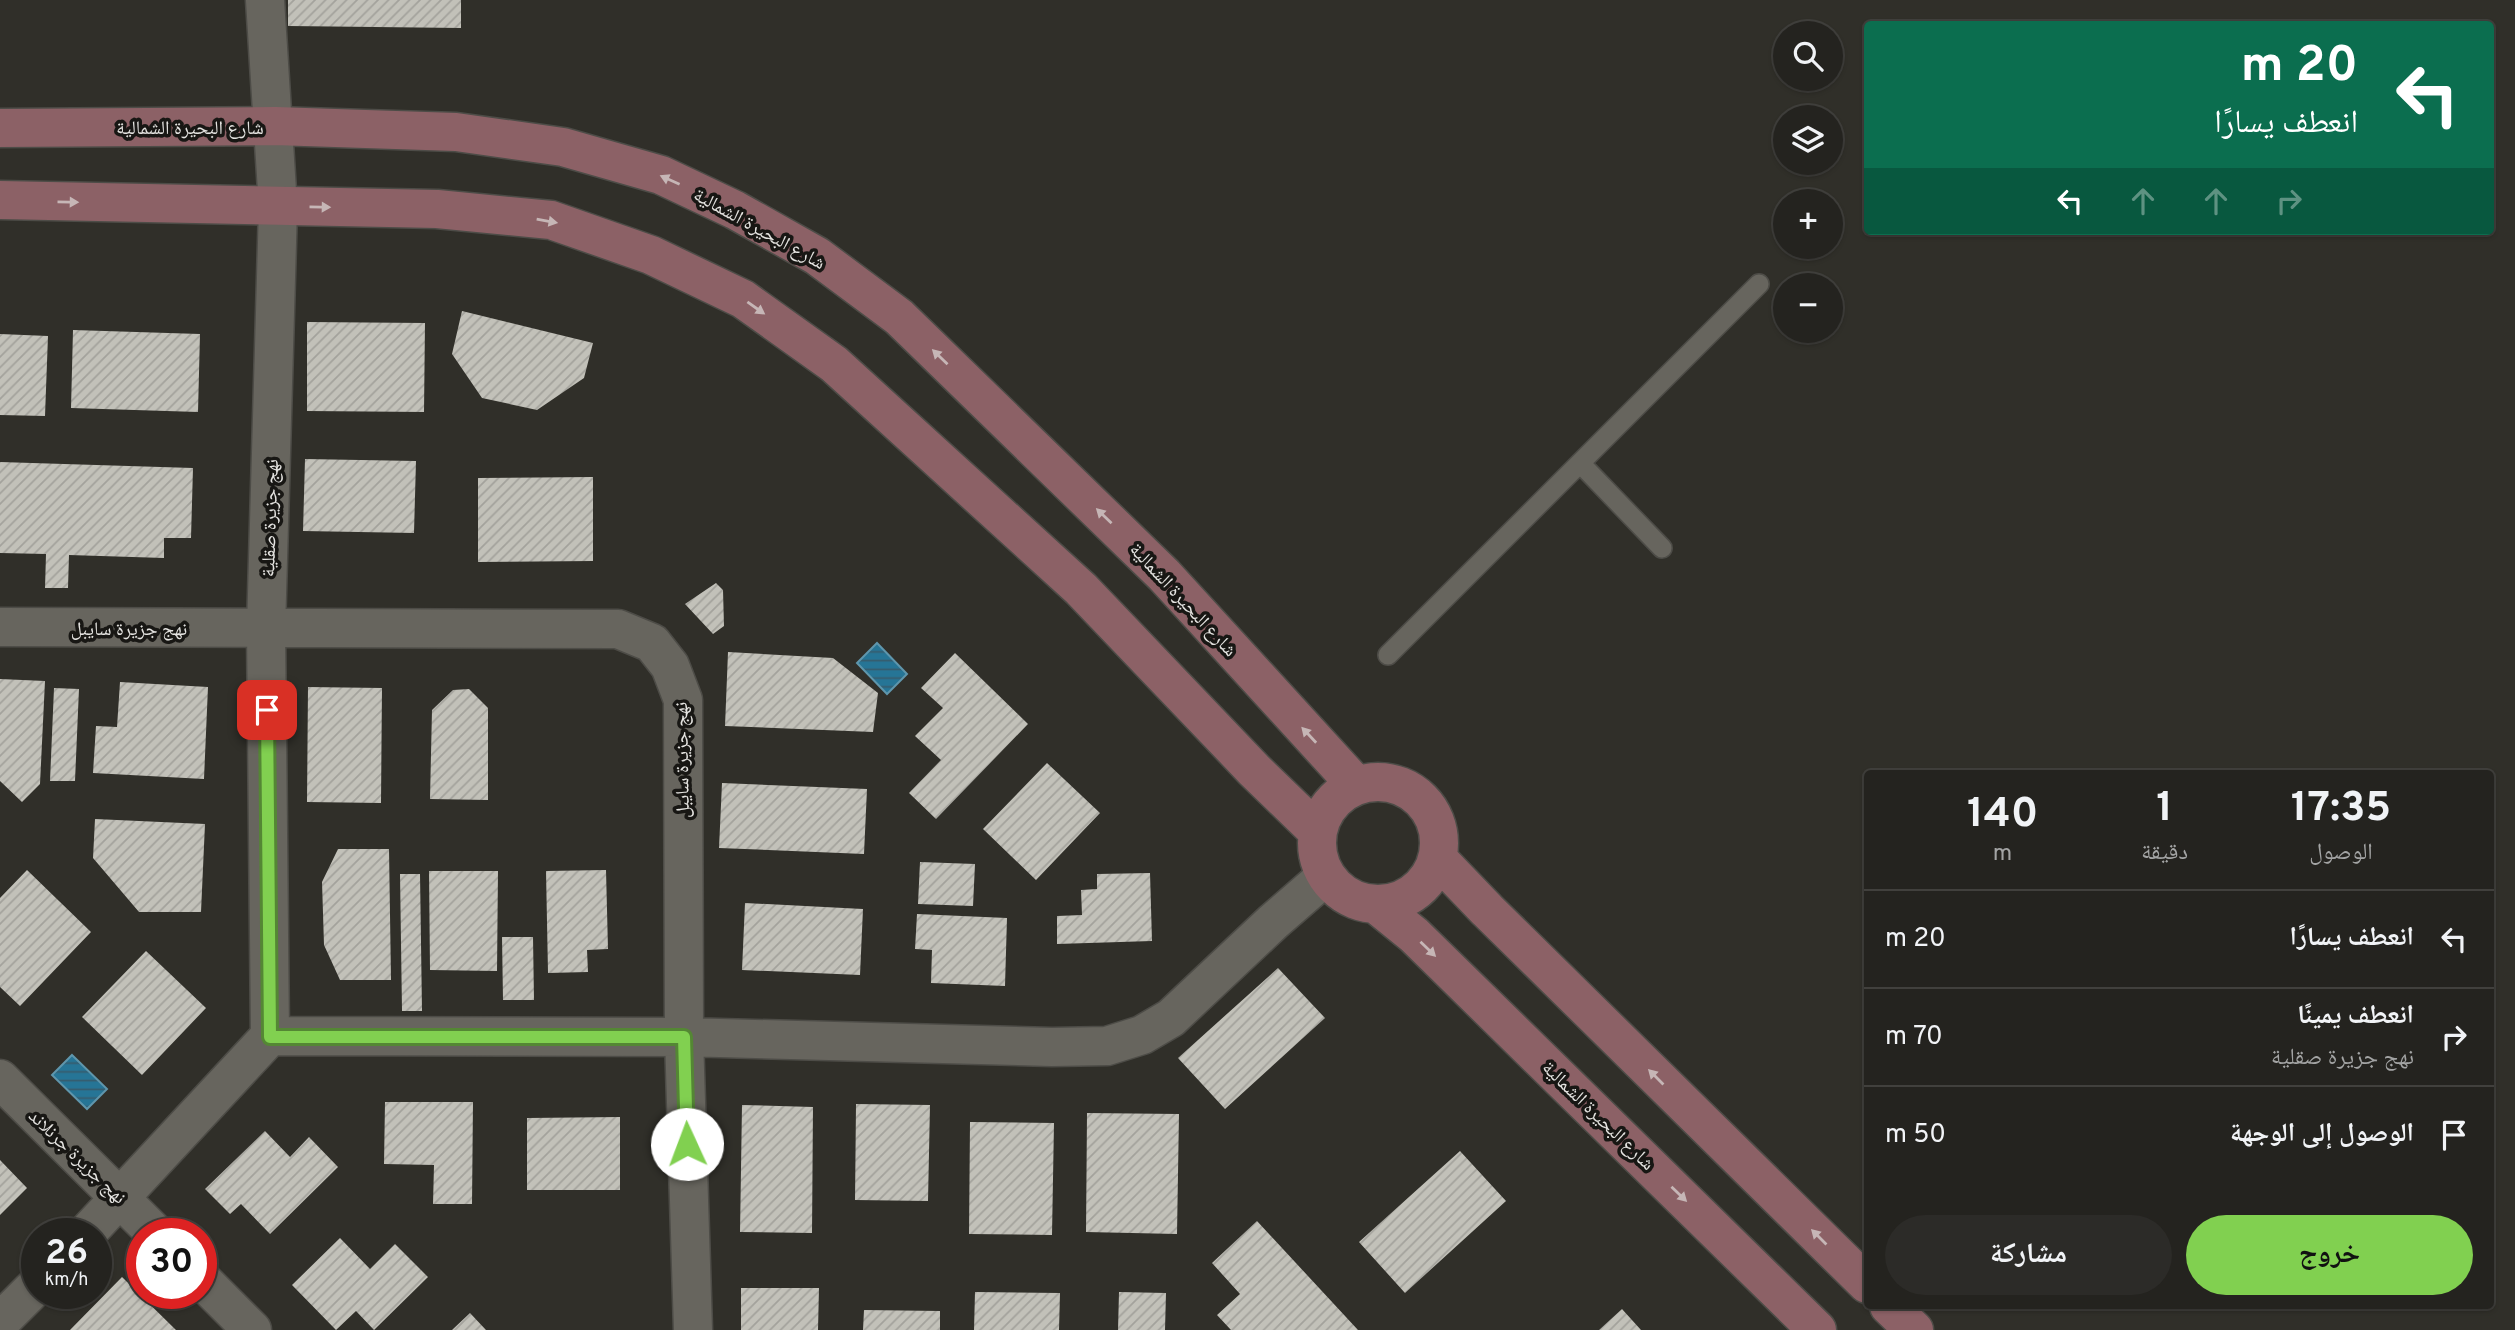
<!DOCTYPE html>
<html lang="ar">
<meta charset="utf-8">
<style>
:root{--surface:#24231f;--page:#2c2b28;--text:#f1f3f6;--muted:#a3a4a4;--line:#41403d;--accent:#81d050}
body{margin:0;font-family:Overpass,"Noto Naskh Arabic",sans-serif;background:var(--page);color:var(--text);direction:rtl;height:100vh;display:flex;flex-direction:column;font-size:26px;white-space:nowrap}
*{box-sizing:border-box;margin:0}
p{font-size:23px;color:var(--muted)}
.icon{flex:none;width:38px;height:38px;fill:none;stroke:currentColor;stroke-width:2;stroke-linecap:round;stroke-linejoin:round}
.map{position:relative;flex:1;overflow:hidden;direction:ltr}
.drawer{position:absolute;left:1864px;top:770px;width:630px;height:539px;display:flex;flex-direction:column;background:var(--surface);border-radius:7px;box-shadow:0 2px 5px #0004,0 0 0 2px var(--line);direction:rtl}
.drawer>*{flex:none}
.banner{position:absolute;left:1864px;top:21px;width:630px;height:214px;border-radius:7px;box-shadow:0 2px 5px #0004,0 0 0 2px var(--line);direction:rtl;background:#0b6e4f;color:#fff;overflow:hidden}
.tools{position:absolute;left:1773px;top:21px;display:grid;gap:14px}
.tools a{display:grid;place-items:center;width:70px;height:70px;border-radius:50%;background:var(--surface);box-shadow:0 2px 5px #0004,0 0 0 2px var(--line);font-size:35px}
.speed{position:absolute;left:21px;top:1218px;display:flex;gap:14px;font-size:35px;font-weight:700;text-align:center}
.speed>*{display:grid;place-content:center;width:91px;height:91px;border-radius:50%;background:var(--surface);box-shadow:0 2px 5px #0004,0 0 0 2px var(--line);line-height:1}
.speed small{font-size:18px;font-weight:400}
.speed .limit{border:10px solid #d22;background:#fff;color:#111}
.pin{position:absolute;display:grid;place-items:center;width:60px;height:60px;color:#fff;margin:-30px;border-radius:14px;box-shadow:0 4px 10px #0006}
.me{position:absolute;width:77px;margin:-38px;rotate:358deg;stroke-linejoin:round;filter:drop-shadow(0 0 5px #0008)}
.turn{display:flex;align-items:center;gap:24px;height:147px;padding:0 21px;font-size:32px}
.turn .icon{width:91px;height:91px;stroke-width:2.5}
.turn b{display:block;font-size:49px;line-height:60px}
.lanes{display:flex;align-items:center;height:66px;padding:0 21px;background:#0003;justify-content:center;gap:35px;direction:ltr}
.lanes .off{opacity:.35}
.eta{display:flex;justify-content:space-evenly;align-items:center;height:119px;text-align:center}
.eta b{font-size:42px;font-weight:700;line-height:49px}
.cta{display:flex;gap:14px;margin-top:auto;padding:14px 21px}
.cta a{flex:1;height:80px;border-radius:42px;background:var(--accent);color:#111;font-size:28px;font-weight:700;line-height:80px;text-align:center}
.cta a+a{background:var(--page);color:var(--text)}
ul{padding:0;list-style:none}
li{display:flex;align-items:center;gap:21px;height:98px;padding:0 21px;border-top:2px solid var(--line)}
li div{flex:1}
li b{display:block;font-size:26px}
li em{font-style:normal}
.map>svg:first-child{display:block}
.water{fill:url(#water-rules);stroke:#5f96ac;stroke-width:2}
.building{fill:url(#building-hatch)}
.lines{fill:none;stroke-linecap:round;stroke-linejoin:round}
.lane-casing{stroke:#4d4c47;stroke-width:22}
.street-casing{stroke:#4d4c47;stroke-width:41}
.secondary-casing{stroke:#4d4c47;stroke-width:41}
.lane{stroke:#67655e;stroke-width:19}
.street{stroke:#67655e;stroke-width:38}
.secondary{stroke:#8c6166;stroke-width:38}
.oneway{fill:#c6b6b6}
.route-casing{stroke:#548734;stroke-width:18}
.route{stroke:#81d050;stroke-width:12}
.labels{text-anchor:middle;stroke-width:7;stroke-linejoin:round;paint-order:stroke}
.street-label{font-size:19px;fill:#e5e4e1;stroke:#181714}
</style>
<div class="map">
<svg width="2515" height="1330" viewBox="0 0 2515 1330">
<defs>
<pattern id="water-rules" width="6" height="5" patternUnits="userSpaceOnUse" patternTransform="scale(1.75)"><rect width="6" height="5" fill="#267596"/><path d="M0 2.5h6" fill="none" stroke="#365c6d"/></pattern>
<pattern id="building-hatch" width="6" height="6" patternUnits="userSpaceOnUse" patternTransform="scale(1.75)"><rect width="6" height="6" fill="#c2c1b9"/><path d="M-1 1l2-2M0 6l6-6M5 7l2-2" fill="none" stroke="#a3a29c"/></pattern>
</defs>
<rect width="100%" height="100%" fill="#302f29"/>
<path class="water" d="M877,643L907,674L887,694L857,663Z
M72,1055L107,1089L87,1109L52,1075Z"/>
<path class="building" d="M288,0H461V28L288,26Z
M462,311L593,343L584,378L537,410L482,398L452,354Z
M307,322L425,323L424,412L307,411Z
M73,330L200,334L198,412L71,408Z
M0,334L48,336L45,416L0,415Z
M305,459L416,461L414,533L303,531Z
M0,462L193,468L191,538H164V558L69,555L68,588H45L46,554L0,553Z
M593,477V561L478,562V478Z
M716,583L723,590L724,626L713,634L685,604Z
M728,652L833,658L878,693L873,732L725,726Z
M955,653L1028,724L936,819L909,793L941,760L915,736L943,708L921,688Z
M0,679L45,681L40,784L22,802L0,781Z
M120,682L208,687L204,779L93,773L96,726L117,727Z
M308,687L382,688L381,803L307,802Z
M54,688L79,689L75,781H50Z
M469,689L488,708V800L430,799L432,710L453,690Z
M1047,763L1100,813L1036,880L983,829Z
M722,783L867,789L864,854L719,848Z
M95,819L205,824L201,912H139L93,858Z
M338,849H389L391,980H340L324,945L322,882Z
M920,862L975,864L973,906L918,904Z
M27,870L91,932L20,1006L0,987V898Z
M606,870L608,949L587,950L588,972L548,973L546,871Z
M429,871H498L497,971L430,970Z
M1150,873L1152,941L1057,944V916L1082,915L1081,890L1097,889V874Z
M400,874H420L422,1011H402Z
M745,903L863,909L860,975L742,970Z
M917,914L1007,918L1005,986L931,983L932,950L915,949Z
M502,937H533L534,1000H503Z
M146,951L206,1008L142,1075L82,1017Z
M1278,968L1325,1018L1225,1109L1178,1058Z
M385,1102H473L472,1204H433L434,1165L384,1164Z
M856,1104L930,1105L928,1201L855,1200Z
M742,1105L813,1107L812,1233L740,1232Z
M1087,1113L1179,1114L1177,1234L1086,1232Z
M620,1117V1190H527V1118Z
M970,1122L1054,1123L1052,1235L969,1234Z
M265,1131L290,1157L309,1137L338,1167L270,1234L241,1204L230,1214L205,1189Z
M1460,1151L1506,1201L1405,1293L1359,1242Z
M0,1160L27,1188L0,1215Z
M1257,1221L1358,1330H1231L1217,1315L1240,1294L1212,1263Z
M340,1238L370,1269L395,1244L428,1277L374,1330L356,1311L336,1330L292,1285Z
M122,1277L176,1330H70Z
M741,1288H819L818,1330H741Z
M975,1292L1060,1293L1059,1330H974Z
M1119,1292L1166,1293L1165,1330H1118Z
M1622,1309L1641,1330H1599Z
M864,1310L940,1311V1330H863Z
M470,1313L486,1330H452Z"/>
<g class="lines">
<g class="lane-casing">
<path id="lane" d="M1580,463L1662,548
M1388,655L1759,284"/>
</g>
<g class="street-casing">
<path id="street" d="M265,0L278,207L266,629L270,1036
M0,627L618,629L652,643L670,666L683,700L684,1037L693,1330
M0,1079L156,1234
M86,1234L270,1036L684,1037L1052,1047L1107,1046L1142,1035L1171,1018L1273,922L1326,876
M201,1279L252,1330
M0,1322L37,1285"/>
</g>
<g class="secondary-casing">
<path id="secondary" d="M0,128L275,126L456,132L563,147L661,175L735,210L817,256L899,317L1164,575L1356,785
M0,200L437,209L551,220L651,255L743,299L834,364L1081,589L1254,770L1317,831
M1317 843a61 61 0 1 1 122 0a61 61 0 1 1-122 0Z
M1438,859L1487,910L1867,1284
M1377,905L1414,935L1817,1330
M1889,1306L1914,1330"/>
</g>
<use href="#lane" class="lane"/>
<use href="#street" class="street"/>
<use href="#secondary" class="secondary"/>
</g>
<defs><path id="oneway-solid" d="M-6-.8H1V-3.2L6.5 0L1 3.2V.8H-6Z" transform="scale(1.75)"/></defs>
<g class="oneway">
<use href="#oneway-solid" transform="translate(670 180) rotate(-156)"/>
<use href="#oneway-solid" transform="translate(68 202) rotate(1)"/>
<use href="#oneway-solid" transform="translate(320 207) rotate(1)"/>
<use href="#oneway-solid" transform="translate(547 221) rotate(10)"/>
<use href="#oneway-solid" transform="translate(756 308) rotate(35)"/>
<use href="#oneway-solid" transform="translate(940 357) rotate(-136)"/>
<use href="#oneway-solid" transform="translate(1104 516) rotate(-136)"/>
<use href="#oneway-solid" transform="translate(1309 735) rotate(-133)"/>
<use href="#oneway-solid" transform="translate(1428 949) rotate(44)"/>
<use href="#oneway-solid" transform="translate(1656 1077) rotate(-135)"/>
<use href="#oneway-solid" transform="translate(1679 1194) rotate(44)"/>
<use href="#oneway-solid" transform="translate(1819 1237) rotate(-135)"/>
</g>
<g class="lines">
<g class="route-casing">
<path id="route" d="M267,710L270,1037H684L687,1144"/>
</g>
<use href="#route" class="route"/>
</g>
<g class="labels">
<g class="street-label">
<text x="190" y="134">شارع البحيرة الشمالية</text>
<text transform="translate(760 228) rotate(29)" y="7">شارع البحيرة الشمالية</text>
<text transform="translate(269 518) rotate(-88)" y="7">نهج جزيرة صقلية</text>
<text transform="translate(1184 599) rotate(47)" y="7">شارع البحيرة الشمالية</text>
<text x="129" y="635">نهج جزيرة سايبل</text>
<text transform="translate(681 760) rotate(-91)" y="7">نهج جزيرة سايبل</text>
<text transform="translate(1599 1115) rotate(44)" y="7">شارع البحيرة الشمالية</text>
<text transform="translate(78 1156) rotate(44)" y="7">نهج جزيرة جرنلاند</text>
</g>
</g>
</svg>
<div class="tools">
<a><svg class="icon" aria-label="search" viewBox="0 0 24 24"><circle cx="10" cy="10" r="6"/><path d="M15 15l6 6"/></svg></a>
<a><svg class="icon" aria-label="layers" viewBox="0 0 24 24"><path d="M12 4l9 5-9 5-9-5zM3 14l9 5 9-5"/></svg></a>
<a>+</a>
<a>−</a>
</div>
<div class="speed"><div>26<small>km/h</small></div><div class="limit">30</div></div>
<div class="pin" style="left:267px;top:710px;background:#d93025"><svg class="icon" aria-label="arrive" viewBox="0 0 24 24"><path d="M6 21V4h12l-3 4 3 4H6"/></svg></div>
<svg class="me" style="left:687px;top:1144px" viewBox="-20 -20 40 40"><circle r="19" fill="#fff"/><path d="M0-13L10 11 0 6-10 11z" fill="#81d050"/></svg>
<div class="banner">
<div class="turn"><svg class="icon" aria-label="left" viewBox="0 0 24 24"><path d="M17 20v-9H6M10 6l-5 5 5 5"/></svg><div><b>20 m</b>انعطف يسارًا</div></div>
<div class="lanes"><svg class="icon" aria-label="left" viewBox="0 0 24 24"><path d="M17 20v-9H6M10 6l-5 5 5 5"/></svg><svg class="icon off" aria-label="ahead" viewBox="0 0 24 24"><path d="M12 20V5M6 11l6-6 6 6"/></svg><svg class="icon off" aria-label="ahead" viewBox="0 0 24 24"><path d="M12 20V5M6 11l6-6 6 6"/></svg><svg class="icon off" aria-label="right" viewBox="0 0 24 24"><path d="M7 20v-9h11M14 6l5 5-5 5"/></svg></div>
</div>
<section class="drawer">
<div class="eta">
<div><b>17:35</b><p>الوصول</p></div>
<div><b>1</b><p>دقيقة</p></div>
<div><b>140</b><p>m</p></div>
</div>
<ul>
<li><svg class="icon" aria-label="left" viewBox="0 0 24 24"><path d="M17 20v-9H6M10 6l-5 5 5 5"/></svg><div><b>انعطف يسارًا</b></div><em>20 m</em></li>
<li><svg class="icon" aria-label="right" viewBox="0 0 24 24"><path d="M7 20v-9h11M14 6l5 5-5 5"/></svg><div><b>انعطف يمينًا</b><p>نهج جزيرة صقلية</p></div><em>70 m</em></li>
<li><svg class="icon" aria-label="arrive" viewBox="0 0 24 24"><path d="M6 21V4h12l-3 4 3 4H6"/></svg><div><b>الوصول إلى الوجهة</b></div><em>50 m</em></li>
</ul>
<div class="cta"><a>خروج</a><a>مشاركة</a></div>
</section>
</div>
